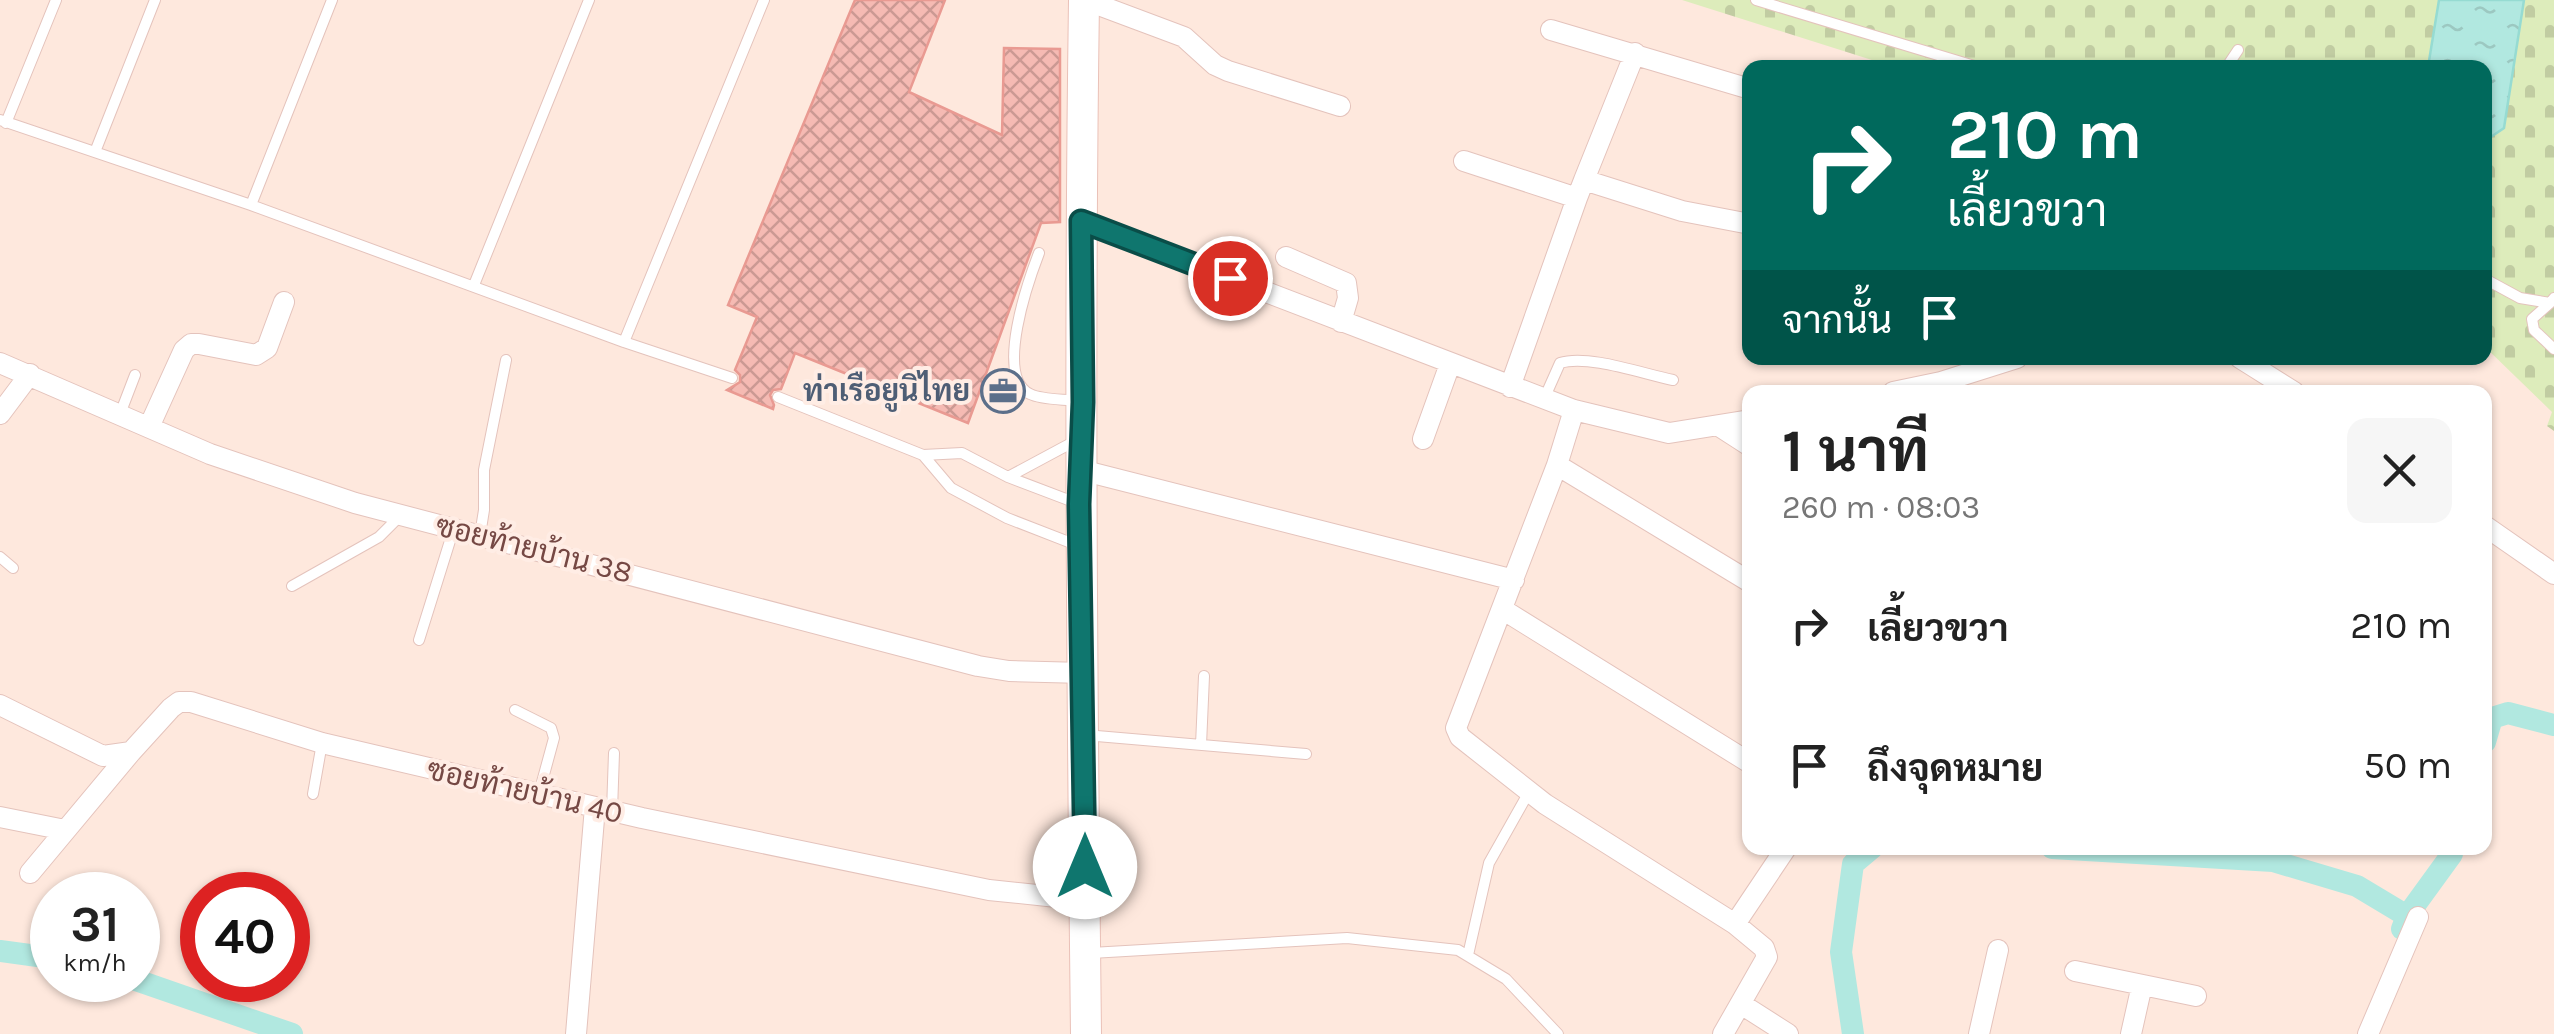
<!DOCTYPE html>
<html lang="th">
<meta charset="utf-8">
<style>
:root{--surface:#fff;--page:#f6f6f6;--text:#222;--muted:#767676}
body{margin:0;font-family:Karla,Sarabun,sans-serif;background:var(--page);color:var(--text);height:100vh;display:flex;flex-direction:column;font-size:38px;white-space:nowrap}
*{box-sizing:border-box;margin:0}
p{font-size:32px;color:var(--muted)}
.icon{flex:none;width:55px;height:55px;fill:none;stroke:currentColor;stroke-width:2;stroke-linecap:round;stroke-linejoin:round}
.map{position:relative;flex:1;overflow:hidden}
.side{position:absolute;left:1742px;top:385px;width:750px;height:470px;display:flex;flex-direction:column;background:var(--surface);border-radius:20px;box-shadow:0 2px 8px #0004}
.side>*{flex:none}
.top-card{position:absolute;left:1742px;top:60px;width:750px;height:305px;border-radius:20px;box-shadow:0 2px 8px #0004;background:#00695c;color:#fff;overflow:hidden}
.speed{position:absolute;left:30px;top:872px;display:flex;gap:20px;font-size:50px;font-weight:700;text-align:center}
.speed>*{display:grid;place-content:center;width:130px;height:130px;border-radius:50%;background:var(--surface);box-shadow:0 2px 8px #0004;line-height:1}
.speed small{font-size:25px;font-weight:400}
.speed .limit{border:15px solid #d22;background:#fff;color:#111}
.pin{position:absolute;display:grid;place-items:center;width:85px;height:85px;color:#fff;margin:-42px;border:5px solid #fff;border-radius:50%;box-shadow:0 2px 10px #0007}
.me{position:absolute;width:110px;margin:-55px;rotate:0deg;stroke-linejoin:round;filter:drop-shadow(0 0 8px #0008)}
.turn{display:flex;align-items:center;gap:35px;height:210px;padding:0 40px;font-size:45px}
.turn .icon{width:130px;height:130px;stroke-width:2.5}
.turn b{display:block;font-size:70px;line-height:85px}
.then{display:flex;align-items:center;height:95px;padding:0 40px;background:#0003;gap:20px;font-size:38px}
.round{display:grid;place-items:center;flex:none;width:105px;height:105px;border-radius:20px;background:var(--page)}
.headline{display:flex;align-items:center;justify-content:space-between;height:170px;padding:0 40px}
h1{font-size:60px;font-weight:700;line-height:75px}
ul{padding:0;list-style:none}
li{display:flex;align-items:center;gap:30px;height:140px;padding:0 40px}
li div{flex:1}
li b{display:block;font-size:38px}
li em{font-style:normal}
.map>svg:first-child{display:block}
.cemetery{fill:url(#cemetery-stones)}
.water{fill:url(#water-ripples);stroke:#96dbd2;stroke-width:2.5}
.lines{fill:none;stroke-linecap:round;stroke-linejoin:round}
.canal{stroke:#b1e8e0;stroke-width:22}
.building{fill:url(#building-cross-hatch);stroke:#e99a92;stroke-width:2.5}
.lane-casing{stroke:#e4c3bc;stroke-width:12}
.street-casing{stroke:#e4c3bc;stroke-width:22}
.secondary-casing{stroke:#eac1b8;stroke-width:32}
.lane{stroke:#fff;stroke-width:10}
.street{stroke:#fff;stroke-width:20}
.secondary{stroke:#fff;stroke-width:30}
.route-casing{stroke:#0a4d48;stroke-width:25}
.route{stroke:#0f766e;stroke-width:18}
.labels{text-anchor:middle;stroke-width:8;stroke-linejoin:round;paint-order:stroke}
.service-label{font-size:30px;font-weight:bold;fill:#4e5e75;stroke:#ffede5;text-anchor:end}
.street-label{font-size:30px;fill:#754844;stroke:#ffede5}
</style>
<div class="map">
<svg width="2554" height="1034" viewBox="0 0 2554 1034">
<defs>
<pattern id="cemetery-stones" width="16" height="16" patternUnits="userSpaceOnUse" patternTransform="scale(2.5)"><rect width="16" height="16" fill="#ddecbb"/><path d="M2 7V4a2 2 0 0 1 4 0v3zM10 15v-3a2 2 0 0 1 4 0v3z" fill="#c1cca2"/></pattern>
<pattern id="water-ripples" width="26" height="14" patternUnits="userSpaceOnUse" patternTransform="scale(2.5)"><rect width="26" height="14" fill="#b1e8e0"/><path d="M2 4q2-2 4 0t4 0M15 11q2-2 4 0t4 0" fill="none" stroke="#9cc8c1"/></pattern>
<pattern id="building-cross-hatch" width="8" height="8" patternUnits="userSpaceOnUse" patternTransform="scale(2.5)"><rect width="8" height="8" fill="#f5bab3"/><path d="M0 0l8 8M0 8l8-8" fill="none" stroke="#cb9993"/></pattern>
</defs>
<rect width="100%" height="100%" fill="#fee8dd"/>
<path class="cemetery" d="M1682,0H2554V431L2547,426L2552,412L2485,347V68L1894,67Z"/>
<path class="water" d="M2439,0H2524L2504,128L2485,141V68L2428,67Z"/>
<g class="lines">
<path class="canal" d="M2485,742L2492,718L2508,713L2554,725
M2052,848L2273,861L2357,886L2407,916
M2402,929L2407,916L2452,854V848
M0,951L52,958
M136,980L292,1034
M1853,1034L1841,952L1853,864L1872,848"/>
</g>
<path class="building" d="M855,0H945L909,92L1002,135L1004,48L1060,49V222L1041,223L968,423L795,353L781,389L773,390L770,395L774,405L773,409L727,390L740,382V375L735,370L757,317L728,305Z"/>
<g class="lines">
<g class="lane-casing">
<path id="lane" d="M1756,0L1981,68
M2226,68L2238,50
M0,120L251,205L624,342L732,378
M6,123L56,0
M95,152L155,0
M251,205L332,0
M1039,253C1029,279 994,377 1030,394C1042,400 1064,399 1077,401
M2485,279L2520,298L2550,303L2554,298
M474,285L589,0
M2550,303L2532,319L2534,330L2554,349
M624,342L764,0
M778,397L923,455L962,453L1008,477L1079,504
M1544,399L1560,363C1588,354 1643,374 1673,380
M120,414L135,375
M923,455L951,488L1007,518L1079,546
M1008,477L1077,440
M480,535L484,510V470L506,360
M0,557L13,568
M292,586L379,537L400,516
M419,640L454,528
M515,710L551,728L554,738L539,793
M1085,735L1306,754
M1201,745L1204,676
M313,794L322,743
M612,811L614,753
M1091,953L1347,938L1458,950L1506,979L1558,1034
M1468,955L1489,863L1529,792"/>
</g>
<g class="street-casing">
<path id="street" d="M1085,0L1184,37L1215,65L1228,71L1340,106
M1551,30L1750,89
M1464,161L1577,198L1584,180L1682,211L1750,224
M1584,180L1635,53
M1081,221L1574,410L1669,433L1750,420
M1286,257L1346,283L1348,298L1341,322
M2240,358L2294,392
M0,363L210,454L355,503L978,666L1009,671L1084,673
M1510,387L1577,198
M1893,392L1941,382L2017,358
M1574,410L1557,465L1456,728L1460,737L1545,804L1735,924L1786,848
M0,414L30,374
M1719,426L1750,446
M149,427L184,350L191,344H199L256,355L267,348L284,302
M1423,439L1450,364
M1557,465L1750,582
M1081,470L1514,580
M2485,526L2554,574
M1502,609L1750,763
M0,705L103,756L131,752L171,708L179,702H191L322,743L642,818L989,890L1085,900
M0,817L65,830
M30,873L131,752
M2075,971L2196,996
M1741,1004L1788,1034
M576,1034L595,807
M1723,1034L1767,957L1764,948L1735,924
M1979,1034L1998,950
M2131,1034L2142,985
M2368,1034L2418,917"/>
</g>
<g class="secondary-casing">
<path id="secondary" d="M1084,0C1079,345 1082,689 1086,1034"/>
</g>
<use href="#lane" class="lane"/>
<use href="#street" class="street"/>
<use href="#secondary" class="secondary"/>
</g>
<g class="lines">
<g class="route-casing">
<path id="route" d="M1085,867L1079,504L1083,402L1081,221L1230,278"/>
</g>
<use href="#route" class="route"/>
</g>
<defs>
<g id="office-ring" transform="scale(2.25)"><circle r="9.5" fill="#ffede5" stroke="#5c6f8a" stroke-width="1.5"/><path d="M-6-3h4V-5.5h4V-3h4V5H-6ZM-1-4.5V-3h2v-1.5ZM-6 0V1H6V0Z" fill="#5c6f8a"/></g>
</defs>
<g fill-rule="evenodd">
<use href="#office-ring" x="1003" y="391"/>
</g>
<g class="labels">
<g class="service-label">
<text x="970" y="401">ท่าเรือยูนิไทย</text>
</g>
<g class="street-label">
<text transform="translate(534 549) rotate(14)" y="10">ซอยท้ายบ้าน 38</text>
<text transform="translate(525 791) rotate(13)" y="10">ซอยท้ายบ้าน 40</text>
</g>
</g>
</svg>
<div class="speed"><div>31<small>km/h</small></div><div class="limit">40</div></div>
<div class="pin" style="left:1230px;top:278px;background:#d93025"><svg class="icon" aria-label="arrive" viewBox="0 0 24 24"><path d="M6 21V4h12l-3 4 3 4H6"/></svg></div>
<svg class="me" style="left:1085px;top:867px" viewBox="-20 -20 40 40"><circle r="19" fill="#fff"/><path d="M0-13L10 11 0 6-10 11z" fill="#0f766e"/></svg>
<div class="top-card">
<div class="turn"><svg class="icon" aria-label="right" viewBox="0 0 24 24"><path d="M7 20v-9h11M14 6l5 5-5 5"/></svg><div><b>210 m</b>เลี้ยวขวา</div></div>
<div class="then">จากนั้น<svg class="icon" aria-label="arrive" viewBox="0 0 24 24"><path d="M6 21V4h12l-3 4 3 4H6"/></svg></div>
</div>
<section class="side">
<div class="headline"><div><h1>1 นาที</h1><p>260 m · 08:03</p></div><a class="round"><svg class="icon" aria-label="close" viewBox="0 0 24 24"><path d="M6 6l12 12M18 6L6 18"/></svg></a></div>
<ul>
<li><svg class="icon" aria-label="right" viewBox="0 0 24 24"><path d="M7 20v-9h11M14 6l5 5-5 5"/></svg><div><b>เลี้ยวขวา</b></div><em>210 m</em></li>
<li><svg class="icon" aria-label="arrive" viewBox="0 0 24 24"><path d="M6 21V4h12l-3 4 3 4H6"/></svg><div><b>ถึงจุดหมาย</b></div><em>50 m</em></li>
</ul>
</section>
</div>
